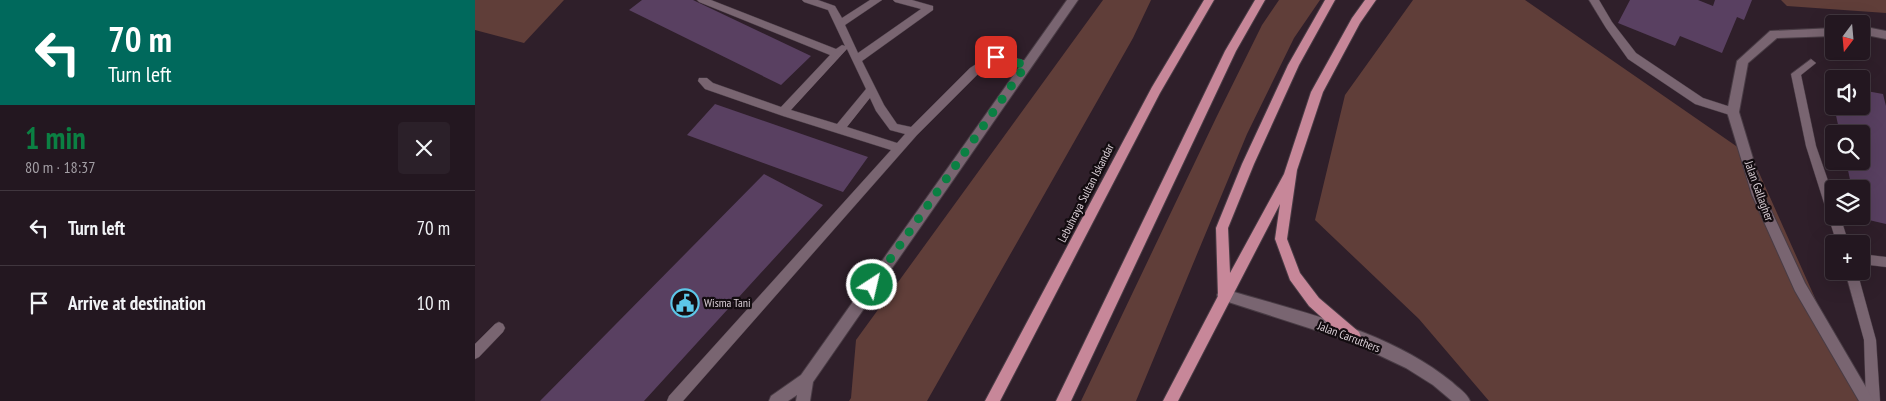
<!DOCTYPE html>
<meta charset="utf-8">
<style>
:root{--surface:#231720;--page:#2b2029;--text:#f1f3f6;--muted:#a39fa5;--line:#40363e;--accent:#0b8043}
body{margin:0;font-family:"PT Sans Narrow",sans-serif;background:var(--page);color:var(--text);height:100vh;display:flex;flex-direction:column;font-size:19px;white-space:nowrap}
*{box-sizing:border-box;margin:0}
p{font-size:16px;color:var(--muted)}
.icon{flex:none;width:28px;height:28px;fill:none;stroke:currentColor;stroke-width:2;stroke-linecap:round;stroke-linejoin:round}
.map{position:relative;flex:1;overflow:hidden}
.panel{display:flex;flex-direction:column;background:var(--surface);width:475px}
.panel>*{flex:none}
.hud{background:#00695c;color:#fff;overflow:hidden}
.needle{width:32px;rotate:196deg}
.controls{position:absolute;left:1350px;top:15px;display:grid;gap:10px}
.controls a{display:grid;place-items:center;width:45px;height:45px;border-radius:5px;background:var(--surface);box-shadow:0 5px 20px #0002,0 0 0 1px var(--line);font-size:25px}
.pin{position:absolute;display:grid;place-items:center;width:42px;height:42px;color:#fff;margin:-21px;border-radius:10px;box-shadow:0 2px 8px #0006}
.me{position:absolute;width:55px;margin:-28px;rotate:35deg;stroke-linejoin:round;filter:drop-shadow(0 0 4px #0008)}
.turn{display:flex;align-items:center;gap:18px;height:105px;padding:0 25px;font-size:22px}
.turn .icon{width:65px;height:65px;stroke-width:2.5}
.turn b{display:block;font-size:35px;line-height:42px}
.round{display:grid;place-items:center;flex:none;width:52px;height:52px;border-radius:5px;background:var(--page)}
.head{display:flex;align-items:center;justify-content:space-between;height:85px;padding:0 25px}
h1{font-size:30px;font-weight:600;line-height:38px;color:var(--accent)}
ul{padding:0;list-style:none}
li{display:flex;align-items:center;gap:15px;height:75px;padding:0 25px;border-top:1px solid var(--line)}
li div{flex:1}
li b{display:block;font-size:19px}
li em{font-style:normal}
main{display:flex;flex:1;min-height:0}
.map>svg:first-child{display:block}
.green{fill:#603e39}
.building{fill:#594061}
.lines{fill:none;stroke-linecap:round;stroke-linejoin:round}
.lane-casing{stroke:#493c45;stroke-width:1}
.street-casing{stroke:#493c45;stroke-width:2}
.secondary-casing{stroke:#493c45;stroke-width:2}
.primary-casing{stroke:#493c45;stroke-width:2}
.lane{fill:#796571;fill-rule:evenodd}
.street{fill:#796571;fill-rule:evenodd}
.secondary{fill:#796571;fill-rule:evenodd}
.primary{fill:#c78799;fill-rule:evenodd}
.route{stroke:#0b8043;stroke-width:9;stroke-dasharray:0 16.2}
.labels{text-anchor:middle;stroke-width:4.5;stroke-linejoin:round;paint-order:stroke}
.street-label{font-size:12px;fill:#d9ced5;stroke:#130c10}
.poi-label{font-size:12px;fill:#d9ced5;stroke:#130c10;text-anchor:start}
</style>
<main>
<section class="panel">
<div class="hud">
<div class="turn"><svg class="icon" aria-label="left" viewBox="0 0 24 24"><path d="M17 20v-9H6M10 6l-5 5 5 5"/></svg><div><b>70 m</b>Turn left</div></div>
</div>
<div class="head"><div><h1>1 min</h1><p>80 m · 18:37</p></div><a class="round"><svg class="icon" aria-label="close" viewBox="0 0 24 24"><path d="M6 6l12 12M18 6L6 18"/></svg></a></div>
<ul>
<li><svg class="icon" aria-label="left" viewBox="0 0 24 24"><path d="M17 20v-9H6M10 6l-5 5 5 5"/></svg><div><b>Turn left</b></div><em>70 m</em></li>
<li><svg class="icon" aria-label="arrive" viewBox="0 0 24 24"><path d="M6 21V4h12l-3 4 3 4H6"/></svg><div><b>Arrive at destination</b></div><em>10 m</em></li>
</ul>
</section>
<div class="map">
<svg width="1411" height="401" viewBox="0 0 1411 401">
<rect width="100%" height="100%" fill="#2f1f2a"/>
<path class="green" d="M0,0H89L49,43L0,30Z
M628,0H676L658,38L452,401H374L376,398L381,340Z
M804,0H845L819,38L772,134L661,401H606L741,118L787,25Z
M938,0H1050L1277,157L1386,401H1014L944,319L840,220L870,95Z
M1306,0H1411V13L1312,6Z"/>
<path class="building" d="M167,0H218L336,56L306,85L154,10Z
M1155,0H1223L1238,6L1240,0H1277L1269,20L1262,17L1247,53L1205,36L1200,46L1143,23Z
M1386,90L1408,94L1411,106V224L1381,217L1386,216V189H1377L1371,161H1386V134H1365L1359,106H1386Z
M240,104L393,157L368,192L212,135Z
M289,174L348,205L169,401H65Z"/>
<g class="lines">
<g class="lane-casing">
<path id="lane" d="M222,0H236L361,49L367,45L370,46L353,10L329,2L327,0H343L360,6L367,18L395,0H407L370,25L383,53L446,9L420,2L418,0H437L458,6V10L387,61L409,105L422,124L436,127L495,68L517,54L521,53L555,62L556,65L551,69L522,61L503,74L442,135L208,401H192L194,396L416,150L308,116L230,89L223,81L224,78H232L238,83L306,107L355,55L224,2ZM372,49L391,89L362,124L316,110ZM395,98L401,111L415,130L430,134L422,143L372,127Z
M1114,0H1124L1137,22L1161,53L1228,98L1262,109L1263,112L1262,115L1258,116L1220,104L1153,59L1131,28Z
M1336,59L1341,63L1326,75L1341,146L1359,198V216H1365L1374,244H1362L1331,146L1316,74Z
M1386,254L1411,257V267L1386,264Z
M1370,271H1382L1401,340L1405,401H1391L1389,340Z
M24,322L28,324L30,328L28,332L4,357L0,359V344L20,324Z"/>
</g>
<g class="street-casing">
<path id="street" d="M1386,26L1411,31V39L1386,34Z
M1359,28V36L1302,38L1273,63L1264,112L1289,195L1330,283L1399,401H1384L1320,291L1277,195L1252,112L1262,61L1295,31Z
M749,289C826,312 913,330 977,382C983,388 992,393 995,401H977L958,385L931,368L874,341L744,299L742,295L744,291Z"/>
</g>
<g class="secondary-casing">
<path id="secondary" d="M592,0H603L338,382L335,401H321L322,395L313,401H294L296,396L326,375Z"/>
</g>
<g class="primary-casing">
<path id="primary" d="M729,0H739L685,93L525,401H510L677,87Z
M780,0H790L761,51L596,401H581L750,51Z
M850,0H860L824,65L779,164L753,228L755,273L809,174L836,92L877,18L890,0H901L885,23L848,92L822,170L812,239L825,273L844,298L884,332L886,337L884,342L879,344L874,342L834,306L815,280L800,239L805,204L703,401H688L743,296L741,228L767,164L813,65Z"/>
</g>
<use href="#lane" class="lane"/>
<use href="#street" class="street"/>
<use href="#secondary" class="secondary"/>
<use href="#primary" class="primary"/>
</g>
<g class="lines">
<path class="route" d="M397,285L551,65L521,57"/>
</g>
<defs>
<g id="civic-ring" transform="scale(1.4375)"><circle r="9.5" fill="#130c10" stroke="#5dc7e8" stroke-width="1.5"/><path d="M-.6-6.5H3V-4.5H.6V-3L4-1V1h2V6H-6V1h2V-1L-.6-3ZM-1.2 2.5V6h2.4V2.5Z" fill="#5dc7e8"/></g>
</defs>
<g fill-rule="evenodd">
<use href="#civic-ring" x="210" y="303"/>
</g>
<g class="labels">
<g class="street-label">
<text transform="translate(1284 191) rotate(70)" y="4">Jalan Gallagher</text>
<text transform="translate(611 193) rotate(-63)" y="4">Lebuhraya Sultan Iskandar</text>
<text transform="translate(874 337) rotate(21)" y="4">Jalan Carruthers</text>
</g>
<g class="poi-label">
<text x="229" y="307">Wisma Tani</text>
</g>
</g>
</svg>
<div class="controls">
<a><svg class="needle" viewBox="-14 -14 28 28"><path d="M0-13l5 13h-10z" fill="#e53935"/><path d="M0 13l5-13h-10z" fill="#a39fa5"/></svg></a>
<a><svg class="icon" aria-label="sound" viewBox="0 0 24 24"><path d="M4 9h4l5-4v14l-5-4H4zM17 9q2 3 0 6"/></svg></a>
<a><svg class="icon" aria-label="search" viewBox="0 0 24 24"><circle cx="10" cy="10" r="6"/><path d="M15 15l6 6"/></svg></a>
<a><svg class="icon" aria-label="layers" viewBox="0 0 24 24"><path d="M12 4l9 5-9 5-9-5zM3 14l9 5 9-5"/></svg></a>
<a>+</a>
</div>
<div class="pin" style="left:521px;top:57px;background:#d93025"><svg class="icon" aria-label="arrive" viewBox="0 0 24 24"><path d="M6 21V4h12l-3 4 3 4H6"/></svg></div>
<svg class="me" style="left:397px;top:285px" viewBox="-20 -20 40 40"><circle r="17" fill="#0b8043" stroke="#fff" stroke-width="3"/><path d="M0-11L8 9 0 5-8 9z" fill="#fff"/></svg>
</div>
</main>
